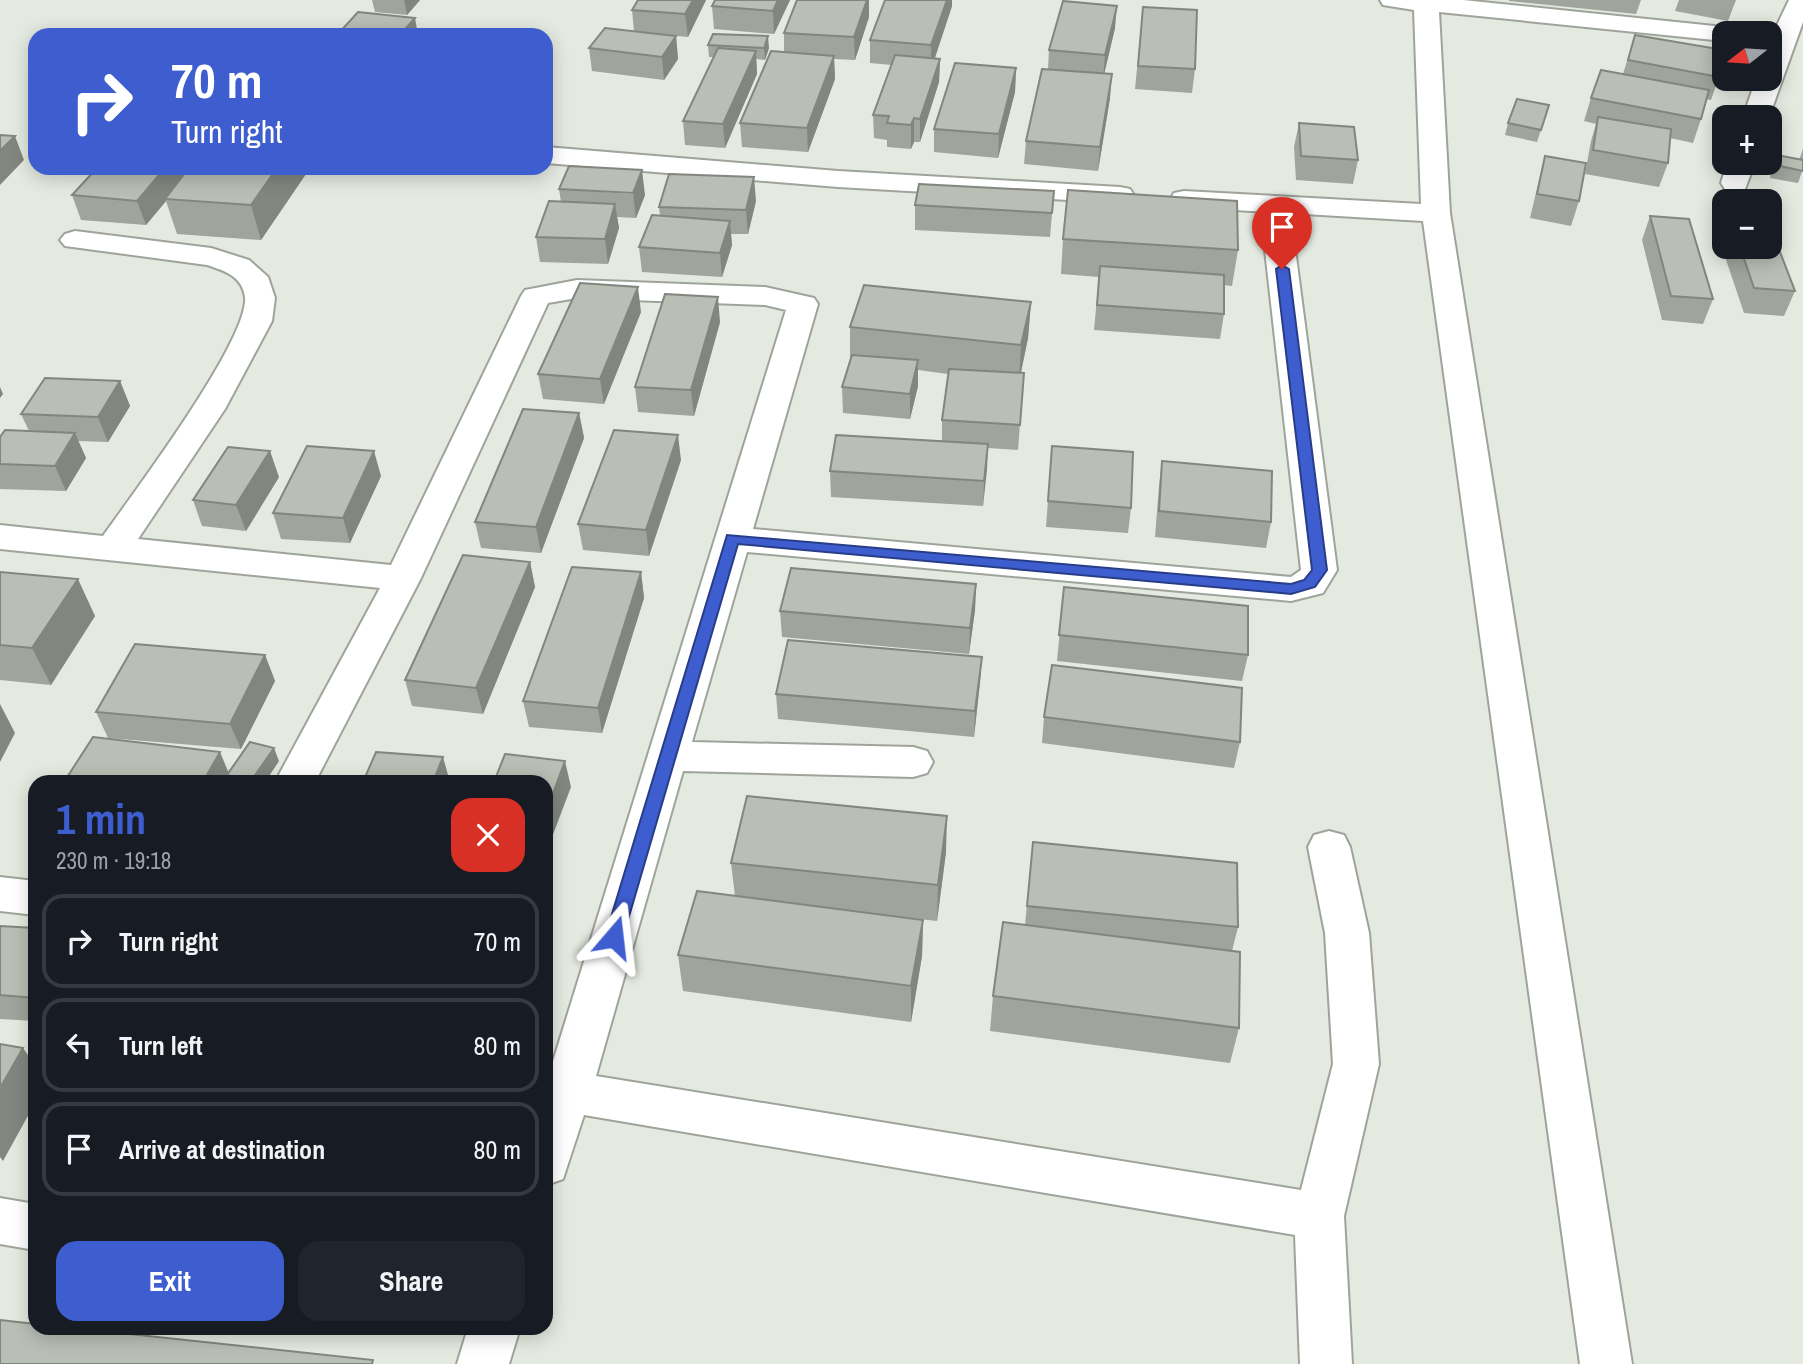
<!DOCTYPE html>
<meta charset="utf-8">
<style>
:root{--surface:#171b24;--page:#20242c;--text:#f1f3f6;--muted:#9ea1a6;--line:#363941;--accent:#3e5ed0}
body{margin:0;font-family:"Archivo Narrow",sans-serif;background:var(--page);color:var(--text);height:100vh;display:flex;flex-direction:column;font-size:26px;white-space:nowrap}
*{box-sizing:border-box;margin:0}
p{font-size:23px;color:var(--muted)}
.icon{flex:none;width:38px;height:38px;fill:none;stroke:currentColor;stroke-width:2;stroke-linecap:round;stroke-linejoin:round}
.map{position:relative;flex:1;overflow:hidden}
.sheet{position:absolute;left:28px;top:775px;width:525px;height:560px;display:flex;flex-direction:column;background:var(--surface);border-radius:21px;box-shadow:0 4px 18px #0003}
.sheet>*{flex:none}
.banner{position:absolute;left:28px;top:28px;width:525px;height:147px;border-radius:21px;box-shadow:0 4px 18px #0003;background:#3e5ed0;color:#fff;overflow:hidden}
.needle{width:46px;rotate:253deg}
.controls{position:absolute;left:1712px;top:21px;display:grid;gap:14px}
.controls a{display:grid;place-items:center;width:70px;height:70px;border-radius:14px;background:var(--surface);box-shadow:0 4px 18px #0003;font-size:35px}
.pin{position:absolute;display:grid;place-items:center;width:60px;height:60px;color:#fff;margin:-72px -30px;border-radius:50% 50% 50% 0;rotate:-45deg;box-shadow:0 0 7px #0007}
.pin .icon{rotate:45deg}
.me{position:absolute;width:77px;margin:-38px;rotate:17deg;stroke-linejoin:round;filter:drop-shadow(0 0 5px #0008)}
.turn{display:flex;align-items:center;gap:24px;height:147px;padding:0 28px;font-size:32px}
.turn .icon{width:91px;height:91px;stroke-width:2.5}
.turn b{display:block;font-size:49px;line-height:60px}
.round{display:grid;place-items:center;flex:none;width:74px;height:74px;border-radius:21px;background:var(--page)}
.headline{display:flex;align-items:center;justify-content:space-between;height:119px;padding:0 28px}
h1{font-size:42px;font-weight:700;line-height:52px;color:var(--accent)}
.button{display:flex;gap:14px;margin-top:auto;padding:14px 28px}
.button a{flex:1;height:80px;border-radius:21px;background:var(--accent);color:#fff;font-size:28px;font-weight:700;line-height:80px;text-align:center}
.button a+a{background:var(--page);color:var(--text)}
ul{padding:0;list-style:none}
li{display:flex;align-items:center;gap:21px;height:94px;margin:0 14px 10px;padding:0 14px;border:4px solid var(--line);border-radius:21px}
li div{flex:1}
li b{display:block;font-size:26px}
li em{font-style:normal}
.map>svg:first-child{display:block}
.lines{fill:none;stroke-linecap:round;stroke-linejoin:round}
.minor-casing{stroke:#9fa49b;stroke-width:4}
.minor{fill:#fff;fill-rule:evenodd}
.wall{fill:#9fa49c}
.shaded-wall{fill:#82867f}
.building{fill:#b9bfb5;stroke:#82867f;stroke-width:2}
.route{fill:#3e5ed0;stroke:#283d87;stroke-width:2}
</style>
<div class="map">
<svg width="1803" height="1364" viewBox="0 0 1803 1364">
<rect width="100%" height="100%" fill="#e4eae0"/>
<g class="lines">
<g class="minor-casing">
<path id="minor" d="M1380,0H1463L1724,27L1736,33H1724V41L1439,12L1450,213L1632,1364H1580L1423,221L1184,207L1174,205L1170,199L1174,193L1184,191L1421,204L1414,10L1383,5Z
M1789,0H1803V22L1769,117H1743L1756,79H1769V42Z
M546,147L838,171L1120,187L1130,189L1134,195L1130,201L1120,203L838,187L546,163Z
M1727,163H1755L1745,189L1735,191L1725,189L1721,183Z
M75,231L211,248L249,260L268,277L275,298L272,321L225,409L138,539L391,565L521,296L525,290L577,280L765,287L814,298L818,304L753,529L1291,577L1301,570L1264,241L1269,235L1279,232L1289,235L1294,241L1337,570L1323,593L1291,601L747,552L692,742L913,747L927,751L933,762L927,773L913,777L683,771L596,1076L1301,1190L1333,1064L1325,933L1308,847L1314,835L1329,831L1344,835L1350,847L1369,933L1379,1064L1344,1216L1352,1364H1300L1295,1235L584,1115L563,1179L546,1185V1084L786,310L765,305L577,298L548,303L421,578L315,782H275L380,588L0,549V525L103,536C132,495 249,340 245,297C242,276 225,271 207,265L65,246L60,240L65,234Z
M0,877L35,881V915L0,911Z
M0,1198L35,1204V1250L0,1244Z
M468,1328H520L509,1364H457Z"/>
</g>
<use href="#minor" class="minor"/>
</g>
<path class="wall" d="M372,0H420L407,15L375,12Z
M638,0H706L688,37L676,36L678,59L664,80L592,71L589,48L634,31L632,10Z
M715,0H790L774,34L714,29L712,6Z
M885,0H952V6L935,58L940,59L939,82L920,142H914L911,149L887,147V140L874,138L873,115L892,65L870,63V40Z
M1509,0H1641L1636,14L1509,1Z
M1679,0H1736L1728,21L1675,11Z
M1143,7L1195,69L1192,93L1135,89Z
M869,17L855,60L834,59L835,79L808,152L742,147L740,123L784,52V33Z
M1115,28L1104,74L1110,98L1098,171L1024,164L1026,141L1048,69L1049,50Z
M1635,35L1719,77L1711,100L1706,99L1701,119L1693,143L1670,138L1668,163L1659,187L1585,174L1591,141L1596,124L1584,121L1591,98L1623,74Z
M708,45L769,48L765,60L756,59L757,74L725,148L685,145L683,121L714,57H709Z
M1016,68L1015,92L998,158L934,152V129Z
M1549,105L1537,142L1505,135L1508,123Z
M1299,123L1358,160L1353,184L1296,180L1294,147Z
M1803,149V169L1798,183L1770,178L1772,168L1777,155L1799,160Z
M1545,156L1579,201L1571,226L1530,218L1539,180Z
M97,168H308V171L261,240L177,234L166,201L146,225L81,220L72,195Z
M559,189L645,195L636,218L617,217L619,228L608,264L540,262L536,237L561,202Z
M1054,191L1050,237L915,230V205Z
M756,201L748,234H731L732,245L722,277L642,272L639,247L660,216L659,207Z
M1650,216L1713,299L1703,324L1662,320L1642,240Z
M1063,239L1238,250L1232,286L1224,285V314L1220,339L1094,330L1099,277L1061,274Z
M1724,244V247H1769L1795,291L1784,316L1744,313L1722,248Z
M1031,302L1028,338L1021,373H1024L1018,450L988,448L983,506L831,497L830,471L942,441V420L948,374L918,370V386L910,419L843,413L842,387L850,359V327Z
M641,312L604,404L543,399L538,374Z
M720,322L694,416L638,412L635,387Z
M120,381L130,406L108,442L78,441L86,458L66,491L0,489V437L29,431L21,414Z
M579,413L584,438L541,553L481,548L475,522Z
M1052,446L1131,508L1128,533L1046,527Z
M681,460L649,556L583,550L578,524Z
M1162,461L1271,522L1266,548L1155,537L1159,486Z
M381,476L350,543L281,539L273,513Z
M279,477L246,531L202,526L193,500Z
M530,562L535,587L483,714L412,706L405,680Z
M0,572L95,616L51,685L0,680Z
M641,572L644,598L602,733L529,727L523,701Z
M976,584L975,610L969,654L782,637L780,611Z
M1064,587L1248,655L1242,681L1057,661Z
M265,655L275,681L241,749L108,738L96,712Z
M982,657L980,682L974,737L778,719L776,694Z
M1044,717L1240,742L1234,768L1042,743Z
M279,761L265,782H229V781L228,782H64L229,773Z
M1033,842L1238,927L1232,951L1239,1028L1230,1063L990,1031L993,996L1025,925Z
M946,852L937,921L901,917L923,920L922,956L911,1022L683,991L678,955L735,896L731,863Z
M0,926L35,928V1021L0,1019Z"/>
<path class="shaded-wall" d="M404,0H420L407,15Z
M693,0H706L688,37L685,14Z
M778,0H790L774,34L773,11Z
M867,0H869V17L855,60L854,37Z
M947,0H952V6L931,69V45Z
M1117,6L1115,28L1103,79L1105,55Z
M415,18L418,35H400Z
M676,36L678,59L664,80L662,57Z
M768,36L769,48L765,60L764,48Z
M756,51L757,74L725,148L723,124Z
M834,56L835,79L808,152L807,128Z
M940,59L939,82L920,142V119Z
M1016,68L1015,92L998,158L999,134Z
M1112,74L1110,98L1098,171L1100,147Z
M914,118V142L911,149V125Z
M15,136L24,160L0,185V151Z
M165,168H192L165,199L166,201L146,225L137,201Z
M277,168H308V171L261,240L251,205Z
M642,170L645,195L636,218L633,193Z
M754,177L756,201L748,234L746,210Z
M615,204L619,228L608,264L605,239Z
M730,221L732,245L722,277L720,253Z
M638,287L641,312L604,404L600,379Z
M718,297L720,322L694,416L691,390Z
M1031,302L1028,338L1019,381L1021,345Z
M918,360V386L910,419V394Z
M120,381L130,406L108,442L98,417Z
M0,387L3,394L0,398Z
M579,413L584,438L541,553L536,527Z
M75,433L86,458L66,491L55,466Z
M678,435L681,460L649,556L646,530Z
M988,444L987,470L983,506L984,481Z
M270,451L279,477L246,531L236,505Z
M374,451L381,476L350,543L343,518Z
M530,562L535,587L483,714L476,688Z
M641,572L644,598L602,733L598,708Z
M78,579L95,616L51,685L32,648Z
M976,584L975,610L969,654L970,628Z
M265,655L275,681L241,749L230,724Z
M982,657L980,682L974,737L975,711Z
M0,704L15,733L0,762Z
M274,748L279,761L265,782H252L251,781Z
M220,752L230,776L227,775L229,781L228,782H203Z
M443,757L450,782H433Z
M565,761L571,787L546,853V812Z
M947,816L946,852L937,921L938,885Z
M923,920L922,956L911,1022V986Z
M23,1048L35,1065V1103L3,1161L0,1157V1088Z"/>
<path class="building" d="M638,0H693L685,14L632,10Z
M715,0H778L773,11L712,6Z
M797,0H867L854,37L784,33Z
M885,0H947L931,45L870,40Z
M1063,1L1117,6L1105,55L1049,50Z
M1143,7L1197,10L1195,69L1138,66Z
M358,12L415,18L400,35H337Z
M605,28L676,36L662,57L589,48Z
M713,34L768,36L764,48L708,45Z
M1635,35L1724,50L1719,77L1628,60Z
M718,48L756,51L723,124L683,121Z
M771,51L834,56L807,128L740,123Z
M895,55L940,59L920,119L914,118L911,125L887,123L889,116L873,115Z
M955,63L1016,68L999,134L934,129Z
M1042,69L1112,74L1100,147L1026,141Z
M1601,70L1709,90L1701,119L1591,98Z
M1517,99L1549,105L1541,130L1508,123Z
M1598,117L1671,129L1668,163L1593,150Z
M1299,123L1354,127L1358,160L1301,156Z
M0,135L15,136L0,151Z
M1777,155L1803,160V171L1775,165Z
M1545,156L1586,163L1579,201L1537,194Z
M569,166L642,170L633,193L559,189Z
M97,168H165L137,201L72,195Z
M189,168H277L251,205L165,199Z
M669,174L754,177L746,210L659,207Z
M919,184L1054,191L1052,213L915,205Z
M1068,190L1237,201L1238,250L1063,239Z
M549,201L615,204L605,239L536,237Z
M652,215L730,221L720,253L639,247Z
M1650,216L1689,219L1713,299L1671,296Z
M1769,226H1770L1795,291L1754,288L1740,247H1769Z
M1100,266L1224,275V314L1097,305Z
M580,283L638,287L600,379L538,374Z
M864,285L1031,302L1021,345L850,327Z
M665,294L718,297L691,390L635,387Z
M852,355L918,360L910,394L842,387Z
M949,369L1024,373L1020,425L942,420Z
M45,378L120,381L98,417L21,414Z
M523,409L579,413L536,527L475,522Z
M5,430L75,433L55,466L0,464V437Z
M614,430L678,435L646,530L578,524Z
M836,435L988,444L984,481L830,471Z
M307,446L374,451L343,518L273,513Z
M1052,446L1133,452L1131,508L1048,501Z
M228,447L270,451L236,505L193,500Z
M1162,461L1272,471L1271,522L1159,511Z
M463,555L530,562L476,688L405,680Z
M572,567L641,572L598,708L523,701Z
M791,568L976,584L970,628L780,611Z
M0,572L78,579L32,648L0,645Z
M1064,587L1248,606V655L1059,635Z
M788,640L982,657L975,711L776,694Z
M135,644L265,655L230,724L96,712Z
M1052,665L1242,688L1240,742L1044,717Z
M93,737L220,752L203,782H64Z
M250,742L274,748L251,781L227,775Z
M376,752L443,757L433,782H363Z
M505,754L565,761L546,812V782H494Z
M747,796L947,816L938,885L731,863Z
M1033,842L1237,863L1238,927L1027,906Z
M697,891L923,920L911,986L678,955Z
M1003,922L1240,952L1239,1028L993,996Z
M0,926L35,928V998L0,995Z
M0,1044L23,1048L0,1088Z
M0,1320L35,1324V1328H73L373,1360L372,1364H0Z"/>
<path class="route" d="M1282,265L1289,269L1327,570L1315,587L1291,594L738,544L623,937L614,945L607,942L605,937L727,535L1291,584L1304,580L1312,570L1276,269Z"/>
</svg>
<div class="controls">
<a><svg class="needle" viewBox="-14 -14 28 28"><path d="M0-13l5 13h-10z" fill="#e53935"/><path d="M0 13l5-13h-10z" fill="#9ea1a6"/></svg></a>
<a>+</a>
<a>−</a>
</div>
<div class="pin" style="left:1282px;top:269px;background:#d93025"><svg class="icon" aria-label="arrive" viewBox="0 0 24 24"><path d="M6 21V4h12l-3 4 3 4H6"/></svg></div>
<svg class="me" style="left:614px;top:937px" viewBox="-20 -20 40 40"><path d="M0-17L14 15 0 8-14 15z" fill="#3e5ed0" stroke="#fff" stroke-width="4"/></svg>
<div class="banner">
<div class="turn"><svg class="icon" aria-label="right" viewBox="0 0 24 24"><path d="M7 20v-9h11M14 6l5 5-5 5"/></svg><div><b>70 m</b>Turn right</div></div>
</div>
<section class="sheet">
<div class="headline"><div><h1>1 min</h1><p>230 m · 19:18</p></div><a class="round" style="background:#d93025;color:#fff"><svg class="icon" aria-label="close" viewBox="0 0 24 24"><path d="M6 6l12 12M18 6L6 18"/></svg></a></div>
<ul>
<li><svg class="icon" aria-label="right" viewBox="0 0 24 24"><path d="M7 20v-9h11M14 6l5 5-5 5"/></svg><div><b>Turn right</b></div><em>70 m</em></li>
<li><svg class="icon" aria-label="left" viewBox="0 0 24 24"><path d="M17 20v-9H6M10 6l-5 5 5 5"/></svg><div><b>Turn left</b></div><em>80 m</em></li>
<li><svg class="icon" aria-label="arrive" viewBox="0 0 24 24"><path d="M6 21V4h12l-3 4 3 4H6"/></svg><div><b>Arrive at destination</b></div><em>80 m</em></li>
</ul>
<div class="button"><a>Exit</a><a>Share</a></div>
</section>
</div>
